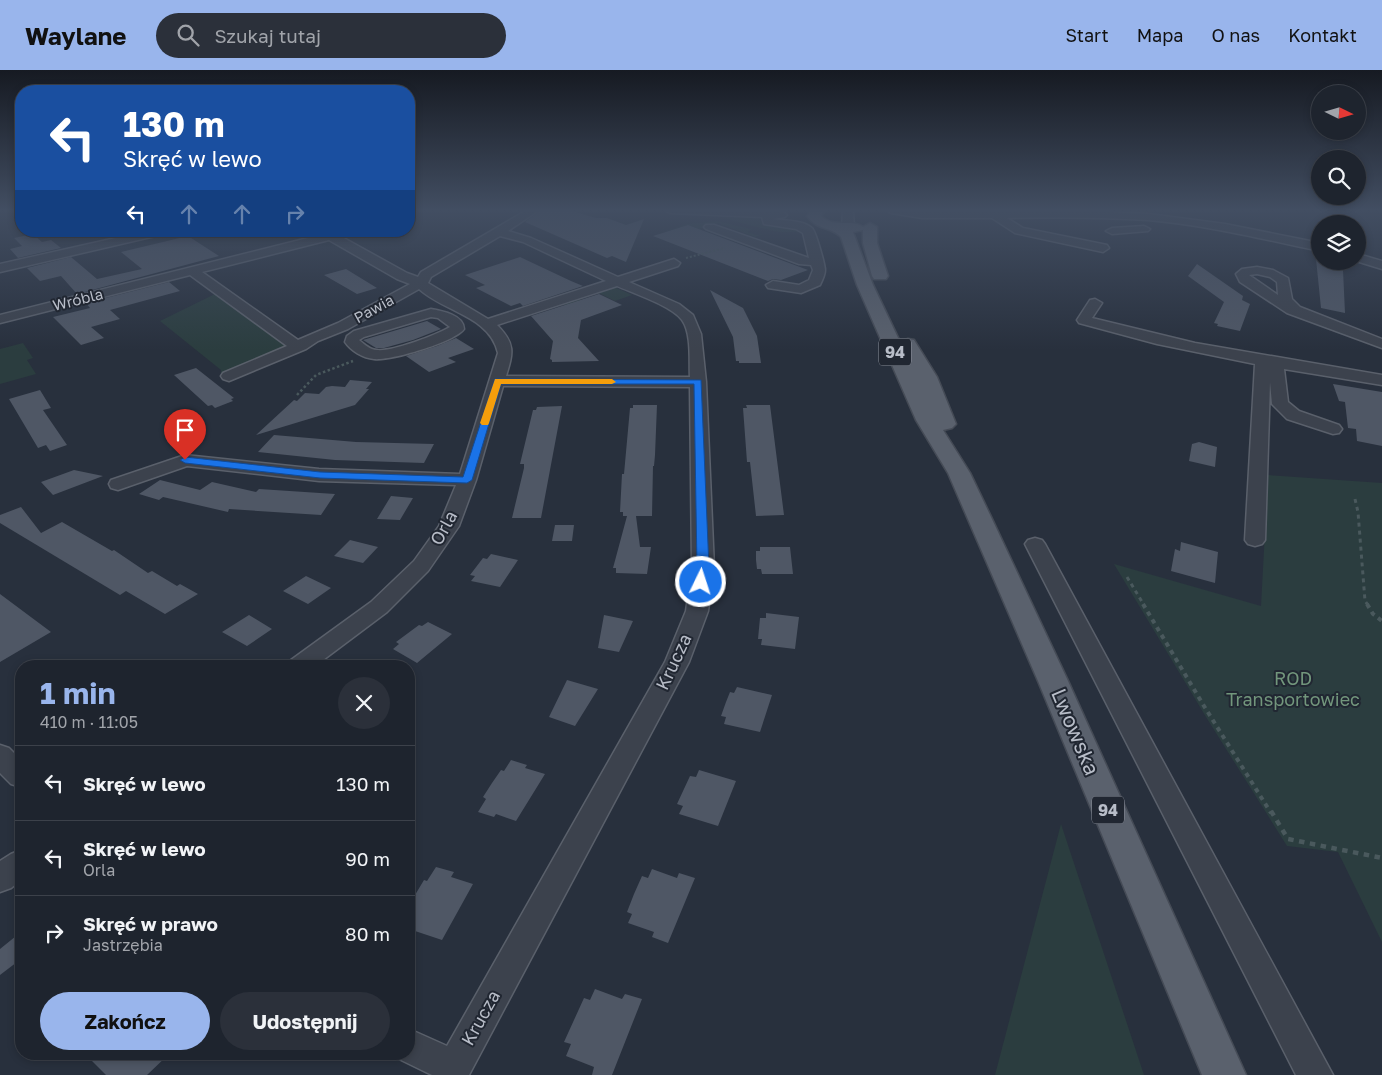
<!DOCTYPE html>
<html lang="pl">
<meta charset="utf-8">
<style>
:root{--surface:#1e242e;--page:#2b303a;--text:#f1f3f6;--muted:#a1a4aa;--line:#3c414a;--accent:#99b5ec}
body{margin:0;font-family:"Golos Text",sans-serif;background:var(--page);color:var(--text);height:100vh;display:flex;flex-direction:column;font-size:19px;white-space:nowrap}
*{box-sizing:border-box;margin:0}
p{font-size:16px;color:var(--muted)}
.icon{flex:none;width:28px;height:28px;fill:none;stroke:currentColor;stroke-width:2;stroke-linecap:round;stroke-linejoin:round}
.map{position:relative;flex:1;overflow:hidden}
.details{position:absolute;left:15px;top:590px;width:400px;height:400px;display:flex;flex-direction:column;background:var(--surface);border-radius:20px;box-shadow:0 2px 8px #0003,0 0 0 1px var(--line)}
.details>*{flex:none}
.hud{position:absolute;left:15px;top:15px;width:400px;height:152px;border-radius:20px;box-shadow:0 2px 8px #0003,0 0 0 1px var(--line);background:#1a4fa0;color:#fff;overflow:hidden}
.needle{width:32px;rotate:95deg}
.buttons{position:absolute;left:1311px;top:15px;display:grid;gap:10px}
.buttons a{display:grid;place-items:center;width:55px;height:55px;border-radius:50%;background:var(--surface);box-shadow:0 2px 8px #0003,0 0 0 1px var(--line);font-size:25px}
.pin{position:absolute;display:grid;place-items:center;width:42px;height:42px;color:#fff;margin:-51px -21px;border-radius:50% 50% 50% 0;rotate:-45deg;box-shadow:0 0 5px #0007}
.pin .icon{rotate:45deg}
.me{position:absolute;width:55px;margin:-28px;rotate:4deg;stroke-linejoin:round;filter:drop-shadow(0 0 4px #0008)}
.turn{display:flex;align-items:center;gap:18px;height:105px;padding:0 25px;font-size:22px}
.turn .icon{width:65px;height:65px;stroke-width:2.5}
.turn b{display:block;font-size:35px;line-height:42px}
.lanes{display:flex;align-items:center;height:48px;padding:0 25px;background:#0003;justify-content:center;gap:25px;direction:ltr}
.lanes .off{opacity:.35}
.round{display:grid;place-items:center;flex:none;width:52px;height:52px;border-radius:26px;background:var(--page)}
.head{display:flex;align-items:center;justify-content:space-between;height:85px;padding:0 25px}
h1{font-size:30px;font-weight:700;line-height:38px;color:var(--accent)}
.primary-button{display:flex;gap:10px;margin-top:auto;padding:10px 25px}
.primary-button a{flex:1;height:58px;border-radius:30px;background:var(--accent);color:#111;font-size:20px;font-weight:700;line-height:58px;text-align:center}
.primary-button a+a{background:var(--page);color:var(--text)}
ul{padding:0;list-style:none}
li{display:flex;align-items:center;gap:15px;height:75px;padding:0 25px;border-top:1px solid var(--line)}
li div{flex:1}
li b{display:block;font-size:19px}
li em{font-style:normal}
header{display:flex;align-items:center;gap:30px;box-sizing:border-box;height:70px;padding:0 25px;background:var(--accent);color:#111}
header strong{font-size:24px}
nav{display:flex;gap:28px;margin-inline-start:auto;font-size:18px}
.search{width:350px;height:45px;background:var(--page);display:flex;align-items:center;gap:12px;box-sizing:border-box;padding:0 18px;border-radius:28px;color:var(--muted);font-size:19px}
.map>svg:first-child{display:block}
.green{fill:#2b3d3f}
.building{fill:#4f5765}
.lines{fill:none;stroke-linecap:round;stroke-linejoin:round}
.minor-casing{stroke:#5a606b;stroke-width:3}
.major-casing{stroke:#454b56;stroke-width:3}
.path-far4{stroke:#4a595d;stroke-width:2;stroke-dasharray:2 2;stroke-linecap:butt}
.path-far3{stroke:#4a595d;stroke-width:2.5;stroke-dasharray:2.5 2.5;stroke-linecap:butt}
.path-far2{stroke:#4a595d;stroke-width:3;stroke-dasharray:4 4;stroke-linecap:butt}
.path-far1{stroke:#4a595d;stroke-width:4;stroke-dasharray:4.5 4.5;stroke-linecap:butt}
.path{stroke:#4a595d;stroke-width:4.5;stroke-dasharray:5.5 5.5;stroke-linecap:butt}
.minor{fill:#3c424d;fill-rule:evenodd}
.major{fill:#5a616d;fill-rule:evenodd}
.route{fill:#1a73e8;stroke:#114b97}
.slow{fill:#f59e0b}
.labels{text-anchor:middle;stroke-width:4;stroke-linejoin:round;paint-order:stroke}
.far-street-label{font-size:15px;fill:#b8bdc8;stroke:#212732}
.shield{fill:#212732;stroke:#8b909b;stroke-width:1}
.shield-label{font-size:16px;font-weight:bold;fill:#b8bdc8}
.street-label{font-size:18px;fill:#b8bdc8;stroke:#212732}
.park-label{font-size:18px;fill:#72967c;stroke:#212732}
.near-street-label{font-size:21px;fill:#b8bdc8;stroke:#212732}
</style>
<header>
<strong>Waylane</strong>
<div class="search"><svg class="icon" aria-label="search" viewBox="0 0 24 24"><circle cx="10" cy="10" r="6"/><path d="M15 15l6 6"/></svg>Szukaj tutaj</div>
<nav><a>Start</a><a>Mapa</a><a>O nas</a><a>Kontakt</a></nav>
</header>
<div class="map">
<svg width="1382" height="1005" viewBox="0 0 1382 1005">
<rect width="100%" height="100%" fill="#28303d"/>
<path class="green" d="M724,147L758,148L769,155L798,158L803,162C796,161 786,163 780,162C772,161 730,151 724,147Z
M717,151L751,159L748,162L756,165L764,164L755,167L718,153L699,159L688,155L653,165L687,154Z
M606,217H614L632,225L615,231L599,223L579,230L583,234L571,238L561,233Z
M215,224L287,276L289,278L232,302L221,305V300L160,251Z
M23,273L33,288L27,290L36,304L0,314V279Z
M1268,405L1382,413V872L1338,782L1287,776L1206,647L1114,494L1261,536Z
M1061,754L1144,1005H995Z"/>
<path class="building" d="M541,140H569L596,148H607L626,155L644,149L626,192L612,186L607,188L525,152Z
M688,155L773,187L808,200L781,210L773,209L768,211L653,166Z
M33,164L42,172L51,170L61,178L18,188L10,179L22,176L14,168Z
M188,166L219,186L77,224L61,206L40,211L27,198L71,187L97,209L142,199L121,182Z
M520,187L571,211L583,216L523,236L520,233L511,236L476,218L485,215L465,205Z
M1316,189L1329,197L1343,200L1345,243L1321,238Z
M1197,194L1243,226L1242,230L1250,234L1240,261L1217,256L1218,254L1214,253L1224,232L1188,206Z
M346,199L377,218L357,224L324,205Z
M169,212L180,221L110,240L120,249L91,257L104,268L81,275L53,247L90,238L86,233Z
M710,220L743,238L757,266L761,293H739V291H736L733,267Z
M599,224L622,235L581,250L578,268L599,291L552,292V290L550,289L553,271L531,246Z
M427,251L441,259L413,270L384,278H376L363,270Z
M456,268L474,279L448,288L456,292L429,302L406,286L437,276Z
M196,298L234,328L231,329L233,331L215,338L212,335L208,336L174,305Z
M350,310L372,312L366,319H369L355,335L256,365L294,330L297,331L305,323L319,324L326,317L332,316L345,317Z
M1333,314L1382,322V376L1357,371L1356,359L1348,358L1345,332L1339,331Z
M40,320L51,338L43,340L67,375L50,381L46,375L38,378L9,329Z
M633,335H657L655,385L654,396H653L652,446H636L640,477H651L647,504L616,503V498H613L627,446H623V442H620L622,404H624L630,338H633Z
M746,335H770L784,445L756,446L750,392H747L743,338H747Z
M562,336L541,448H512L524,398V394H520L533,340H536L537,337Z
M274,365L356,372L434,374L424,393L335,390L258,382Z
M1199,372L1217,377L1215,397L1189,391L1192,374Z
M74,400L103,406L53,425L41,412Z
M160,410L200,420L212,412L256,422L259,419L335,424L321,445L229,439L228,442L163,427L159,430L139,424Z
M391,426L413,428L400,450L377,449Z
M21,437L41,463L62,452L112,481L114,480L148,503L152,501L177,516L180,514L198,524L165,544L126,521L120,525L0,453V445Z
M555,455H574L572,471H552Z
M350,470L378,477L363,493L334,486Z
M1181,472L1218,482L1215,513L1171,501L1175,479L1180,481Z
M760,477H790L793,504H762L761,499H757L756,490V481H760Z
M491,484L518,490L500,517L471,511L475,506L470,505L483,488L487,489Z
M306,506L331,518L308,534L283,521Z
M0,524L51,562L0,592Z
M766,543L799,547L795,579L761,575L762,569H758L760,548H766Z
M249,545L272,559L247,576L222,562Z
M604,545L633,551L619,582L598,578Z
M428,552L452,564L417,593L393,579L399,574L396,572L419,555L422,556Z
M567,610L598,619L575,656L549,647Z
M737,617L772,625L760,662L724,654L726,647L721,646L726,632L730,622L734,623Z
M511,690L527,695L525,698L545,704L516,751L496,744L494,747L478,742L486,729L483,727L492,713L501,700L504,701Z
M699,700L736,711L718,756L679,744L683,736L677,734L690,706L696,707Z
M436,797L454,802L451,807L473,814L442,870L409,859V835L424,810L427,811Z
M652,799L677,808L679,803L695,808L668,873L652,867L654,862L628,853L632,844L627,842L634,824L642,806L648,808Z
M21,862V889L0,905V879Z
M595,919L622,929L625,924L642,929L612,1005H592L594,997L566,986L571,974L564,972L584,928L590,930Z
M85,984H169L147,1005H106Z"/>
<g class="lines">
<g class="minor-casing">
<path id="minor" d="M527,140H539L508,161L531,168L618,207L674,189L680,193L678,196L629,212L679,234L693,245L701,264L706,312L714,498L708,541L689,592L469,1005H432L397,988L395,984H409V959L447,976L665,592L686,541L692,498L690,317L503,316L476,410L459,456L428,501L387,542L315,596H287L291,590L371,532L414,491L439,456L456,415L319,411L187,396L118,420L111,418L109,414L111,410L185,385L319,399L460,404L498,283C490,246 444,242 419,219L348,259L318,271L306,279L229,311L223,309L221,306L223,303L287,276L190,205L0,253V245L320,165L316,161H331L407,203L418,207L421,202ZM500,166L523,172L606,211L488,249L428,213L431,207ZM329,170L397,209L410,214L338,253L298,270L202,202ZM617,216C633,223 672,236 682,250C692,264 689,291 690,307L506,306C513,283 516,274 497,255Z
M665,140H771L785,143L787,145L785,147L773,149C785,151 803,150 812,158C816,162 825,195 825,200C825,204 822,211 820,215L801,223L768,218L766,215L773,211L799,215L809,210L813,200L811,195L799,194L706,159L704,157L706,155H714L809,188L803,163L796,159L764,154L762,147L670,143Z
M843,140H853L854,158L852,160L848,161L842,158Z
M886,140L922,142L1084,141L1149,144L1225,154L1320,173V181C1263,169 1206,155 1148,150C1101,147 1054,147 1007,148L1023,158L1107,175L1109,178L1103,182L1015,163L992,148H922L891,143Z
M1144,156L1150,159L1148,161L1112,164L1106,161L1112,158Z
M147,161H170L164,164L0,202V194Z
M1358,184L1382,191V199L1356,191H1358Z
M1257,197L1273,200L1288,208L1292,229L1300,237L1382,269V278L1287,243L1240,212L1236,204L1242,199ZM1257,204L1270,207L1277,212L1278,225L1249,205Z
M1095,229L1102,233L1092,248L1195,273L1382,305V315L1284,299L1288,332L1299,341L1339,355L1342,359L1339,363L1333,364L1287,349L1272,334L1270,312L1265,470L1262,474L1255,476L1248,474L1245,470L1255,294L1157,274L1079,253L1077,250L1090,230Z
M431,239C442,241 464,245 464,259C455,272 390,291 374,289C363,288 351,281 345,272L347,266L354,261ZM431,247L438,248L450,257C436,265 392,282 377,280C370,280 364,274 359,270L364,267Z
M1035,468L1042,470L1045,474L1333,1005H1296L1025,474L1028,470Z
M0,675L9,678L21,690V717L11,714L0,703Z
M21,780V810L11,818L0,822V791L11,784Z"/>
</g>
<g class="major-casing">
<path id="major" d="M811,140H825L821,146C835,159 851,148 863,157L870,153L877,157V173L888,206L886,209H874L872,206L863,173V160L853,162L873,215L900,272L908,269L914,270L937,307L956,354L952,358L943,360L970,403L991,447L1068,611L1246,1005H1202L1038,611L948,403L916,350L857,215L841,167C830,156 818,161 807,146Z"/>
</g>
<path class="path-far4" d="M686,188L725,178"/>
<path class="path-far3" d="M297,325L316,305L353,291"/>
<path class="path-far2" d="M1355,429L1358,442L1365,531L1368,535
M1127,507L1144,535"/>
<path class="path-far1" d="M1143,534L1204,636L1271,743
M1367,534L1373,544L1382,551"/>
<path class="path" d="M1271,741L1288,769L1382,788"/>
<use href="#minor" class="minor"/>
<use href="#major" class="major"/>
</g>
<linearGradient id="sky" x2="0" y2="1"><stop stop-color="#161a22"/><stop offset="0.5" stop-color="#424e62"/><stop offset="1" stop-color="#424e62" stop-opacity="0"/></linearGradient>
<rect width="1382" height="280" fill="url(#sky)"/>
<path class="route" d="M495,309L701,310L709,498L705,515H697L695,512L697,498L694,314H501L472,410L467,413L320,408L185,393L180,390L185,387L320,402L463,407Z"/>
<path class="slow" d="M495,309H612L616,312L612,314H501L489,353L488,355H482L480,353Z"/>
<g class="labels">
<g class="far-street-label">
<text transform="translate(78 230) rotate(-14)" y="5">Wróbla</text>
<text transform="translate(374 239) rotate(-29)" y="5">Pawia</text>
</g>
<g class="shield">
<rect x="879" y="268.5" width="32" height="27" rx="4"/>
<rect x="1092" y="726.5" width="32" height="27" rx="4"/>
</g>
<g class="shield-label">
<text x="895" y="288">94</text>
<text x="1108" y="746">94</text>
</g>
<g class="street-label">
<text transform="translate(444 458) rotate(-61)" y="6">Orla</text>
<text transform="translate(674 592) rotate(-65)" y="6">Krucza</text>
<text transform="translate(481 948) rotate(-61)" y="6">Krucza</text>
</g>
<g class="park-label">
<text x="1293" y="615">ROD<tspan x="1293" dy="21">Transportowiec</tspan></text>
</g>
<g class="near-street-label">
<text transform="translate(1075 662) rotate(67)" y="7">Lwowska</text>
</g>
</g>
</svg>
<div class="buttons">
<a><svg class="needle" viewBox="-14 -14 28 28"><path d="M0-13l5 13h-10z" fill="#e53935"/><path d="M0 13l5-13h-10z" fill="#a1a4aa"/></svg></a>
<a><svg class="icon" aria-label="search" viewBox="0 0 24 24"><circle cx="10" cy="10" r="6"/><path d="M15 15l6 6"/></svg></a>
<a><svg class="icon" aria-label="layers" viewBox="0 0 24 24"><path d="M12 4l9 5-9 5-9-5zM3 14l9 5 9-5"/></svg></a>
</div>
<div class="pin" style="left:185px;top:390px;background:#d93025"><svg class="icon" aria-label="arrive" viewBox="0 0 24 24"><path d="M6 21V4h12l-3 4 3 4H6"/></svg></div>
<svg class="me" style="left:701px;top:512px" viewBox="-20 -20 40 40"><circle r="17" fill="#1a73e8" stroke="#fff" stroke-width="3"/><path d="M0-11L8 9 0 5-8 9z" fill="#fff"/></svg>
<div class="hud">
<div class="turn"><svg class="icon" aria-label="left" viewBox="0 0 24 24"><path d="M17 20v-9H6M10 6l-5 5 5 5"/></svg><div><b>130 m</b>Skręć w lewo</div></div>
<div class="lanes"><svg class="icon" aria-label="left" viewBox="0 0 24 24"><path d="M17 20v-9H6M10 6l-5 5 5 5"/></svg><svg class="icon off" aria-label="ahead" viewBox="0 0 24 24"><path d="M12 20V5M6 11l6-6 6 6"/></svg><svg class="icon off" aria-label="ahead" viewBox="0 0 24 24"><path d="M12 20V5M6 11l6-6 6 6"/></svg><svg class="icon off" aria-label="right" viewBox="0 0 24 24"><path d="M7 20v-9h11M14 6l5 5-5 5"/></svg></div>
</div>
<section class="details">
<div class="head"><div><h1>1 min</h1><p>410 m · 11:05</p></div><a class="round"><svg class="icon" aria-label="close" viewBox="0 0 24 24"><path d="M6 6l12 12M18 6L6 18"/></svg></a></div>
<ul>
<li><svg class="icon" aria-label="left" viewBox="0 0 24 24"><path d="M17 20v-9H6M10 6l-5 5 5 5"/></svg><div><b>Skręć w lewo</b></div><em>130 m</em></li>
<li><svg class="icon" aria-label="left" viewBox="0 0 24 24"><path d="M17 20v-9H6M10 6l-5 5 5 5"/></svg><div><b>Skręć w lewo</b><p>Orla</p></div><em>90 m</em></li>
<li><svg class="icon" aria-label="right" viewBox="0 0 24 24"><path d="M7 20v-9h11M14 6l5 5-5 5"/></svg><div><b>Skręć w prawo</b><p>Jastrzębia</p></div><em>80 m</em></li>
</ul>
<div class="primary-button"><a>Zakończ</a><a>Udostępnij</a></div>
</section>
</div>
